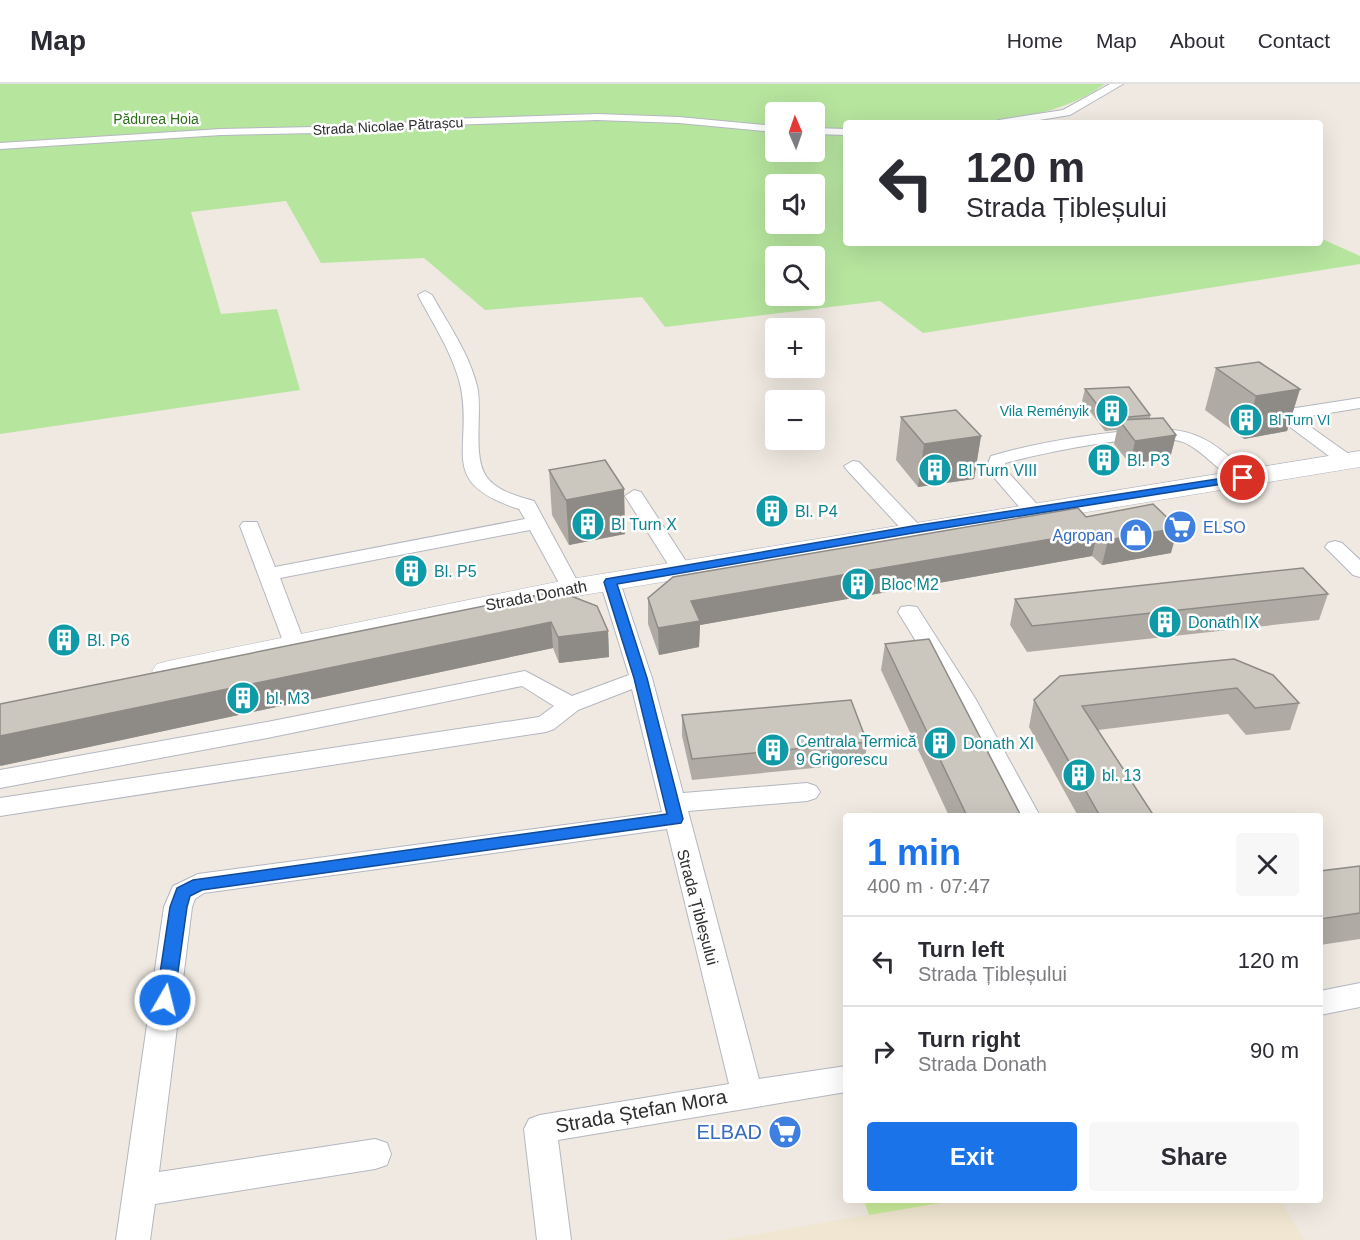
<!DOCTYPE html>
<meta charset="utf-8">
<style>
:root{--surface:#fff;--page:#f7f7f7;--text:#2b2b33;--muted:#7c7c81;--line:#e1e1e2;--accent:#1a73e8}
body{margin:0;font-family:Arial,sans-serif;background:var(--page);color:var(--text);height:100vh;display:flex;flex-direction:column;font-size:22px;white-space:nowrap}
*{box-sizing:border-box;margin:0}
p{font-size:20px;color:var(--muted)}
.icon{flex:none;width:33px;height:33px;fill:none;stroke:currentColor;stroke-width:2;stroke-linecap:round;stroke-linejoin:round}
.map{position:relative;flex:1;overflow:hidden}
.side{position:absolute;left:843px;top:729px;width:480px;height:390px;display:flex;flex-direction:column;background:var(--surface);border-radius:6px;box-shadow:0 6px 24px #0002}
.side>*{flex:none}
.top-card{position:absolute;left:843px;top:36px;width:480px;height:126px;border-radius:6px;box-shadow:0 6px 24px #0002;background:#fff;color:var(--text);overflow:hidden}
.needle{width:39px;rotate:358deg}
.fabs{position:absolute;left:765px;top:18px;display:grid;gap:12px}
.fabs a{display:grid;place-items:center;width:60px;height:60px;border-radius:6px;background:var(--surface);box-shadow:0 6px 24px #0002;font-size:30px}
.pin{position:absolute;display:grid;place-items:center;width:51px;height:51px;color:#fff;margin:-26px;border:3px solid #fff;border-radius:50%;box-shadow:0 2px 6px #0007}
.me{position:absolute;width:66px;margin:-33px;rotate:8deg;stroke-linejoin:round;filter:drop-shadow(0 0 4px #0008)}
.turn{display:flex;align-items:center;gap:21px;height:126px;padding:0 24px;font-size:27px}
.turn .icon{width:78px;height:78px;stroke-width:2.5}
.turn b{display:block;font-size:42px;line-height:51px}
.round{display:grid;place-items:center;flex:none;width:63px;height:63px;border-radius:6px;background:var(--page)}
.overview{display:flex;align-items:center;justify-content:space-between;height:102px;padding:0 24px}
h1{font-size:36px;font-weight:700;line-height:45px;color:var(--accent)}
.action{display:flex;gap:12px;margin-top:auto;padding:12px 24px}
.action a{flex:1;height:69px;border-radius:6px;background:var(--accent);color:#fff;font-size:24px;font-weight:700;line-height:69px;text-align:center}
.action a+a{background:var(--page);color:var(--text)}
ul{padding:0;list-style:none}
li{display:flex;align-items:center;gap:18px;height:90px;padding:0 24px;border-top:2px solid var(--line)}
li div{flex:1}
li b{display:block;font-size:22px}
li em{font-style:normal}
header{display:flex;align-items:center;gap:36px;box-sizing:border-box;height:84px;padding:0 30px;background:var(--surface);border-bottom:2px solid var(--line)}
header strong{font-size:28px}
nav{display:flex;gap:33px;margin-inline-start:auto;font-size:21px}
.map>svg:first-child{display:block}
.education{fill:#f0e6d1}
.green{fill:#b6e59e;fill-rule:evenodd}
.pitch{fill:#c9ec9a}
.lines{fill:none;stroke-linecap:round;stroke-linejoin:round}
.minor-casing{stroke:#b4b7c1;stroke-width:2}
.secondary-casing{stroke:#b4b7c1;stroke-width:1}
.minor{fill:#fff;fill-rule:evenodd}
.secondary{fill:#fff;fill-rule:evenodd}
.wall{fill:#afaba4}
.shaded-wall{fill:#8e8b86}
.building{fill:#cbc7bf;stroke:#8e8b86;stroke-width:1.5}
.route{fill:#1a73e8;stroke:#114b97;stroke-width:1.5}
.labels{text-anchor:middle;stroke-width:5;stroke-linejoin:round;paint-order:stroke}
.far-park-label{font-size:14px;fill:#2c6e1b;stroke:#fff}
.far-street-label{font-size:14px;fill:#2e2e2e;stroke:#fff}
.far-culture-label{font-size:14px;fill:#0d838f;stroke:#fff;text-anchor:end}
.culture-label{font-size:16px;fill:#0d838f;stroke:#fff;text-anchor:start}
.shop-label{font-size:16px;fill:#366cbe;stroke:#fff;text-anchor:start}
.street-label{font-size:16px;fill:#2e2e2e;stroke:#fff}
.near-street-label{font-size:20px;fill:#2e2e2e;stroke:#fff}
.near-shop-label{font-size:20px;fill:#366cbe;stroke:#fff;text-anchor:end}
</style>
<header>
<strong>Map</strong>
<nav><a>Home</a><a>Map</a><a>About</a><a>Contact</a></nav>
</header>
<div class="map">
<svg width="1360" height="1156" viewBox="0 0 1360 1156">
<rect width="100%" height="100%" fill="#efe9e1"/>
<path class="education" d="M864,1116H1281L1304,1156H722L868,1131Z"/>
<path class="green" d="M0,0H1105C1036,50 927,39 846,39V159H1320V154L1360,172V180L923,249L880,217L665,243L642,213L485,226L424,174L321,179L286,117L191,128L221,230L277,225L300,306L0,350ZM776,28H814V68H776ZM776,100H814V140H776ZM776,172H814V212H776Z"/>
<path class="pitch" d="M864,1116H958L869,1131Z"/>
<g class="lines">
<g class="minor-casing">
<path id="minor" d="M1110,0H1123L1070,31L1021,39H993L999,36L1063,26Z
M597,30L679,33L776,42V48L679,39L597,36L447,41L366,48L221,51L0,65V59L221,45L366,42L447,35Z
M814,44L846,45V51L814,50Z
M425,207L432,211C448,240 469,269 477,302C483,327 472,371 486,392C496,407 517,412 534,417L581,504L578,508H564L530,446L280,494L305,560L302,565H286L240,442L243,438H257L275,483L525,435L519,425C436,398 473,368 461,304C454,271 433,240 418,211Z
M1360,314V324L1298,334L1353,373L1356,377L1347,382L1341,381L1274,331L1283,326Z
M1152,345C1187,345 1204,351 1231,374C1238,380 1247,386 1252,394L1250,398C1229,403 1203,363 1180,357C1145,347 1042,369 1005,379L1006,386L1044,428L1034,434L1027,432L986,384L991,372C1043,357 1097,349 1152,345Z
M853,377L859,378L920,442L923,446L920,450H906L847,386L844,382Z
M634,406L641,408L691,485L688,489H674L671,485L625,412Z
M1335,457L1342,459L1360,476V493L1353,491L1325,463L1328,459Z
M610,492L617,494L620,498L652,594L683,709L807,699L816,702L820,708L816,714L807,717L688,727L759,995L846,982V1008L558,1056L571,1156H537L524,1045L529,1035L540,1031L729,1000L667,745L204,809L195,815L192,823L159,1088L375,1055L387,1059L391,1070L387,1081L375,1085L155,1120L150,1156H116L164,823L173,802L198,790L662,728L632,605L578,626L554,645L546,648L0,732V714L539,633L554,622L522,602L267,654L0,704V686L267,638L525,587L572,612L629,591L600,498L603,494Z
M909,522L917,523L975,614L1040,732H1014L951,614L898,528L901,523Z
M1360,899V923L1320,931V907Z"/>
</g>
<g class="secondary-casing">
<path id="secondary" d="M1360,367V383L571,513L168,597L157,594L152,587L157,580L168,577L571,495Z"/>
</g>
<use href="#minor" class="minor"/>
<use href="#secondary" class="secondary"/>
</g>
<path class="wall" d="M1216,284L1300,305L1287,347L1244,355L1205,326Z
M1085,305L1150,331V335L1176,351L1170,374L1130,380L1114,360L1117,346L1105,347L1082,317Z
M901,333L981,352L974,395L918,403L896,376Z
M549,386L624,405L625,450L569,461L552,431Z
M1086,433L1171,469L1102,481L1092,472L700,541L699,563L659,571L648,540V514Z
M558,507L608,547L609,573L559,579L553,564L0,682Z
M1328,510L1319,536L1027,568L1010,541L1015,515Z
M885,560L1021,732H949L881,586Z
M1234,575L1299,619L1290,646L1246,651L1228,630L1098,646L1154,732H1078L1029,643L1034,616Z
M682,631L867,658L865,679L692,696L682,652Z
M1360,782V855L1320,861V787Z"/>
<path class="shaded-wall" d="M1300,305L1287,347L1244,355L1256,312Z
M1176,351L1170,374L1130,380L1135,357Z
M981,352L974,395L918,403L924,360Z
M624,405L625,450L569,461L566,416Z
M1178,444L1171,469L1102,481L1108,456Z
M1098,447L1092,472L700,541L699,563L659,571L658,544L691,517Z
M551,538L553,564L0,682V652Z
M608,547L609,573L559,579L558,553Z"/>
<path class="building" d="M1259,278L1300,305L1256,312L1216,284Z
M1129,303L1150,331L1108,335L1085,305Z
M956,326L981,352L924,360L901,333Z
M1163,334L1176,351L1135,357L1119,336Z
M605,376L624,405L566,416L549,386Z
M1153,420L1178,444L1108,456L1098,447L691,517L700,537L658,544L648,514L673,493L1078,424L1086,433Z
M1303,484L1328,510L1032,542L1015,515Z
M558,507L597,522L608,547L558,553L551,538L0,652V620Z
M929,555L1021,732H967L885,560Z
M1234,575L1273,591L1299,619L1255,624L1237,604L1082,622L1154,732H1100L1034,616L1060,592Z
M851,616L867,658L692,675L682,631Z
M1360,782V829L1320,835V787Z"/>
<path class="route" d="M1243,391L1247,392V396L913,449L617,500L647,594L683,735L681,739L202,806L190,812L187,823L174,916L171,921L165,923L158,921L156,916L170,823L177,804L193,796L667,730L634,594L604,498L606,495L913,442Z"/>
<defs>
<g id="building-disc" transform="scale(1.725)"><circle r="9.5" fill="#0f9aa8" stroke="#fff"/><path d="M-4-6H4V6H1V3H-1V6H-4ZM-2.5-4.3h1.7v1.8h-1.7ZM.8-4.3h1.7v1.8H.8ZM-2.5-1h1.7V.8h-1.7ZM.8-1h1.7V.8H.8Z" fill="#fff"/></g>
<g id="supermarket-disc" transform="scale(1.725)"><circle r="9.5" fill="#3f7fe0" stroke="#fff"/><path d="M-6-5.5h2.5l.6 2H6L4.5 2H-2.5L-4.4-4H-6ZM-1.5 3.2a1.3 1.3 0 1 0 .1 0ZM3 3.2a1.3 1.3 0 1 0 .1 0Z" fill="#fff"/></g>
<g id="shop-disc" transform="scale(1.725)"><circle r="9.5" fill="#3f7fe0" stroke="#fff"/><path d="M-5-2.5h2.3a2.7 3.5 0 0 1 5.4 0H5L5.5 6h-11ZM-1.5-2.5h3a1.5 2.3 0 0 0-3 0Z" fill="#fff"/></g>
</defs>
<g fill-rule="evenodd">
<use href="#building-disc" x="1112" y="327"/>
<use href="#building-disc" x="1246" y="336"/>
<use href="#building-disc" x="1104" y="376"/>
<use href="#building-disc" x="935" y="386"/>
<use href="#building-disc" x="772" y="427"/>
<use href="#building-disc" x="588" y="440"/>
<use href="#supermarket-disc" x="1180" y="443"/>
<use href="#shop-disc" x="1136" y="451"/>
<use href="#building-disc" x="411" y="487"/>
<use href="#building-disc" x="858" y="500"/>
<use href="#building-disc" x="1165" y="538"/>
<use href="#building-disc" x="64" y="556"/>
<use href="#building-disc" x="243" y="614"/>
<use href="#building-disc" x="940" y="659"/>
<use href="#building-disc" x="773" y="666"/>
<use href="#building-disc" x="1079" y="691"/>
<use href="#supermarket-disc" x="785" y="1048"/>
</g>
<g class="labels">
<g class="far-park-label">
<text x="156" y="40">Pădurea Hoia</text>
</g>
<g class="far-street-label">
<text transform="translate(388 42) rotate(-3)" y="5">Strada Nicolae Pătrașcu</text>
</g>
<g class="far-culture-label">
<text x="1089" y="332">Vila Reményik</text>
<text x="1269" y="341" text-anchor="start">Bl Turn VI</text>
</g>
<g class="culture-label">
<text x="1127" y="382">Bl. P3</text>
<text x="958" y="392">Bl Turn VIII</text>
<text x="795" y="433">Bl. P4</text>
<text x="611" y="446">Bl Turn X</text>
<text x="434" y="493">Bl. P5</text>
<text x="881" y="506">Bloc M2</text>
<text x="1188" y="544">Donath IX</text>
<text x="87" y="562">Bl. P6</text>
<text x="266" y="620">bl. M3</text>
<text x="796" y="663">Centrala Termică<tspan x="796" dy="18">9 Grigorescu</tspan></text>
<text x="963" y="665">Donath XI</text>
<text x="1102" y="697">bl. 13</text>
</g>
<g class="shop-label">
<text x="1203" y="449">ELSO</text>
<text x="1113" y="457" text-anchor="end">Agropan</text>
</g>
<g class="street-label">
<text transform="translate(536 511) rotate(-11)" y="6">Strada Donath</text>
<text transform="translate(698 823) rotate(75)" y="6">Strada Țibleșului</text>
</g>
<g class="near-street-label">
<text transform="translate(641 1027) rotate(-10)" y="7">Strada Ștefan Mora</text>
</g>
<g class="near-shop-label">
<text x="762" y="1055">ELBAD</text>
</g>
</g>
</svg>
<div class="fabs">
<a><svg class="needle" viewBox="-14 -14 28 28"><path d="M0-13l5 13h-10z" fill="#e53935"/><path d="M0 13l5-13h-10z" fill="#7c7c81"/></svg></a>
<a><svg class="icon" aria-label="sound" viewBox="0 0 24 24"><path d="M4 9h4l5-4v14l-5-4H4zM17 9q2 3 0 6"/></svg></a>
<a><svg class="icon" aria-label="search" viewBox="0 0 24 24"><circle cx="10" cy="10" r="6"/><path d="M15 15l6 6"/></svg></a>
<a>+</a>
<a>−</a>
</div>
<div class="pin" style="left:1243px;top:394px;background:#d93025"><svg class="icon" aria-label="arrive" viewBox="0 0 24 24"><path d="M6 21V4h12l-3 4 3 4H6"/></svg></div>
<svg class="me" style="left:165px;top:916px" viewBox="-20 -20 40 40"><circle r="17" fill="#1a73e8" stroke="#fff" stroke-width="3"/><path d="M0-11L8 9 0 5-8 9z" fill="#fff"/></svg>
<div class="top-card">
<div class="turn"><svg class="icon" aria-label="left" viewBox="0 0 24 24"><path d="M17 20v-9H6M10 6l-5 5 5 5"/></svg><div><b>120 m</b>Strada Țibleșului</div></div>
</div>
<section class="side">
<div class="overview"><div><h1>1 min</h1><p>400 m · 07:47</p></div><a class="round"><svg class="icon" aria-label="close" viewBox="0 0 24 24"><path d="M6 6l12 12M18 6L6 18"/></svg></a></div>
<ul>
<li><svg class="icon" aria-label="left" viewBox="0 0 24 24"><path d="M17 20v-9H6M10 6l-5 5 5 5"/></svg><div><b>Turn left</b><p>Strada Țibleșului</p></div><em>120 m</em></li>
<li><svg class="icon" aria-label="right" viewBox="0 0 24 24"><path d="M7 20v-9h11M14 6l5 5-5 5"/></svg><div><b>Turn right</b><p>Strada Donath</p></div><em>90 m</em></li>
</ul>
<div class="action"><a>Exit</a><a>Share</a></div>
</section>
</div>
